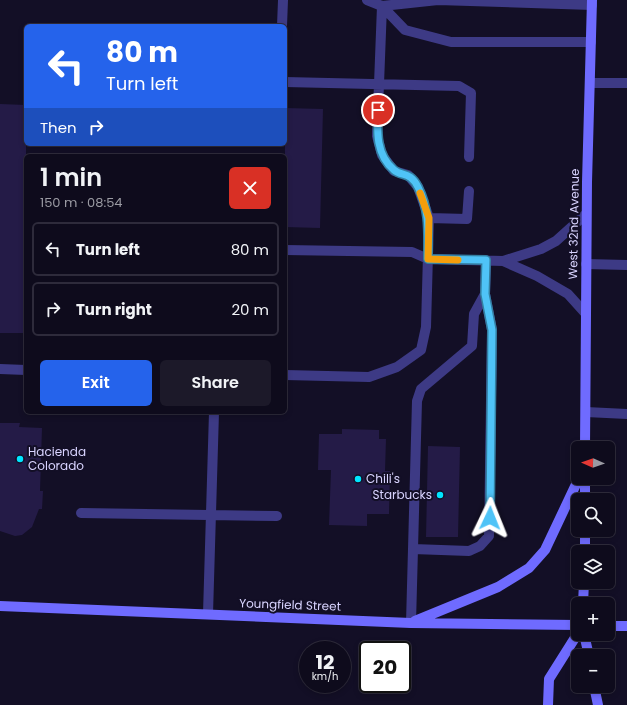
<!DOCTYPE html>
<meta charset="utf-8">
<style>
:root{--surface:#0e0b1c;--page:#1c1929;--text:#f1f3f6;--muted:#9b9ba3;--line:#2e2b3b;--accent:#2563eb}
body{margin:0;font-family:Poppins,sans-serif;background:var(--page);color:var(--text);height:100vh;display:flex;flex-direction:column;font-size:15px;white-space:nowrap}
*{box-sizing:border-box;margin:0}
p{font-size:13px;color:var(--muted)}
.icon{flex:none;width:22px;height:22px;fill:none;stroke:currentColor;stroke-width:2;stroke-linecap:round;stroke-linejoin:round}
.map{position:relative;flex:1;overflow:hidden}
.drawer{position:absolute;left:24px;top:154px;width:263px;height:260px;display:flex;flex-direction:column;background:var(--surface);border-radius:6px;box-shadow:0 2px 6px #0003,0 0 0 1px var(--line)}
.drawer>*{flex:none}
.hud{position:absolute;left:24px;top:24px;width:263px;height:122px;border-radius:6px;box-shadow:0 2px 6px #0003,0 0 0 1px var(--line);background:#2563eb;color:#fff;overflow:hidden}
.needle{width:26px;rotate:272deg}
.fabs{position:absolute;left:571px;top:441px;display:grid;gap:8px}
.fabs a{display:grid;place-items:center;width:44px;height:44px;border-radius:6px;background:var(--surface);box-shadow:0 2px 6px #0003,0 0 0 1px var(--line);font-size:20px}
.speed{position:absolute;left:299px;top:641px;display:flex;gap:8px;font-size:20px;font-weight:700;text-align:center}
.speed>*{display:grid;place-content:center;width:52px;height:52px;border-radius:50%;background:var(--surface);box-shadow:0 2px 6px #0003,0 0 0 1px var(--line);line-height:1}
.speed small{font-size:10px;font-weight:400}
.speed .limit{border:2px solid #111;border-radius:6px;background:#fff;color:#111}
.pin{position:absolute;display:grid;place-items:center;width:34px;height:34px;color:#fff;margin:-17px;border:2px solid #fff;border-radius:50%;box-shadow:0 1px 4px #0007}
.me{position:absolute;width:44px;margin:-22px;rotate:2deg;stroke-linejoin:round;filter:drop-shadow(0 0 3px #0008)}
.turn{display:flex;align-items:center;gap:14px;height:84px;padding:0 16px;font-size:18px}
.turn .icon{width:52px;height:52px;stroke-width:2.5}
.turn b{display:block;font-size:28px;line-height:34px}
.then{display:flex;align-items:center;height:38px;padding:0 16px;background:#0003;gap:8px;font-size:15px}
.round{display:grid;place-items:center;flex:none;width:42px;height:42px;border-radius:6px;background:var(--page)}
.headline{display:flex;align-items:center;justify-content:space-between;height:68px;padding:0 16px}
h1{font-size:24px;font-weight:600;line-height:30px}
.primary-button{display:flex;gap:8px;margin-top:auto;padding:8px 16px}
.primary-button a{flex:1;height:46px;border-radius:6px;background:var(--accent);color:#fff;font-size:16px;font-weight:600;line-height:46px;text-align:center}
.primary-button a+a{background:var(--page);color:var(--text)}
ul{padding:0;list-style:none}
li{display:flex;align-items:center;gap:12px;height:54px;margin:0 8px 6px;padding:0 8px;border:2px solid var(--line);border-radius:6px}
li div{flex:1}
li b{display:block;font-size:15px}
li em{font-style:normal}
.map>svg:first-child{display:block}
.building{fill:#241b47}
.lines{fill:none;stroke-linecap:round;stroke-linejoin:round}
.lane{stroke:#3d3a85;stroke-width:10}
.street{stroke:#3d3a85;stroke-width:10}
.secondary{stroke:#6f6bff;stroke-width:10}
.route-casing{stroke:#337fa1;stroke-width:10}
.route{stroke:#4fc3f7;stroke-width:7}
.slow{stroke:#f59e0b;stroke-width:7}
.poi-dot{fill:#00e5ff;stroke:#130f26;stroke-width:1.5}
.labels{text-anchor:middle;stroke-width:4;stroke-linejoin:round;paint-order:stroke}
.street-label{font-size:12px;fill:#d9d4ff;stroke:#130f26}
.poi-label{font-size:12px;fill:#d9d4ff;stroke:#130f26;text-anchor:start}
</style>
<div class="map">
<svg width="627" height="705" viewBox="0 0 627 705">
<rect width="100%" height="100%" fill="#130f26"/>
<path class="building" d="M0,104L26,105V333H0Z
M285,108L323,109L320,228L285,227Z
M0,423H20L19,427L42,428L40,491H43L42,509H39L32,527L22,535L15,536L0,531Z
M342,429L379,430V439H386L385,471H390L389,514H367V526L329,525L331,470H318L319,434H342Z
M428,446L460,447L458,537H426Z"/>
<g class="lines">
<path class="lane" d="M367,0L382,6L405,30L451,42H591
M382,6L438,0L592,5
M282,26L283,0
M285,82L459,86L471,93L469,157
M429,218L467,219L469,191
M285,250L412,252L428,259L503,261L541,249L556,241L586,214
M503,261L537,276L568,294L586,314
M586,264L627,265
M0,369L26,370
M285,375L369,377L397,367L421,350L426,327L429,218L418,187L408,175L394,171L382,155L377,136L382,6
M586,412L627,414
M81,513L277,516
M413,549L469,551L480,546L489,536L492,330L485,294L486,260
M208,614L214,412
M411,623L417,401L421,389L472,346L474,314L485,294"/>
<path class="street" d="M590,83H627"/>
<path class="secondary" d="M585,448L587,182L592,0
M585,500V478
M585,552V530
M583,604L584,582
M0,606L411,623L578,625
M415,621L498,587L529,568L545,550L579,478
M608,626H627
M584,634L589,656
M594,686L598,705
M548,705L549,679L578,633"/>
</g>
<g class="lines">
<g class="route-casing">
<path id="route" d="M378,110C377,132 376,155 394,170C402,177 410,171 418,187C430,210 428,234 428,259L486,260L485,294L492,330L490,518"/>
</g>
<use href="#route" class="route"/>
<path class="slow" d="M420,193L429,218L428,259L458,260"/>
</g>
<g class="poi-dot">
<circle cx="20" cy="459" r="4"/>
<circle cx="358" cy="479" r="4"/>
<circle cx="440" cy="495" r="4"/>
</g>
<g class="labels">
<g class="street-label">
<text transform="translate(574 224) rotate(-89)" y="4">West 32nd Avenue</text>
<text transform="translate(290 605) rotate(2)" y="4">Youngfield Street</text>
</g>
<g class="poi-label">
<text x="28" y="456">Hacienda<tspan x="28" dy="14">Colorado</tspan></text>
<text x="366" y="483">Chili's</text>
<text x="432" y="499" text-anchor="end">Starbucks</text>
</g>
</g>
</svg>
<div class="fabs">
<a><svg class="needle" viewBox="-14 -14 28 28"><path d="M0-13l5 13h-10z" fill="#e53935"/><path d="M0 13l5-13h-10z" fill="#9b9ba3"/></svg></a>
<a><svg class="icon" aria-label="search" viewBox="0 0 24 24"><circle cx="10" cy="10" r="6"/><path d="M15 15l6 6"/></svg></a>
<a><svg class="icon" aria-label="layers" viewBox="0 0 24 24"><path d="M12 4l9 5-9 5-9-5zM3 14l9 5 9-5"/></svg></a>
<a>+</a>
<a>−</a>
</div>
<div class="speed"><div>12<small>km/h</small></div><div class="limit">20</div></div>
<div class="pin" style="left:378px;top:110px;background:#d93025"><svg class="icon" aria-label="arrive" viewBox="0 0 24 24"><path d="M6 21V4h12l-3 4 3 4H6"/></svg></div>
<svg class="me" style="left:490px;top:518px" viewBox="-20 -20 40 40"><path d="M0-17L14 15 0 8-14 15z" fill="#4fc3f7" stroke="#fff" stroke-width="4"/></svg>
<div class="hud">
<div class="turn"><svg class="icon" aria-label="left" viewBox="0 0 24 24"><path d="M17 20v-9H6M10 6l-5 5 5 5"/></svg><div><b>80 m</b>Turn left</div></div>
<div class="then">Then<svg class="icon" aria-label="right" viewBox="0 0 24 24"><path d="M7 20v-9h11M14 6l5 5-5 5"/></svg></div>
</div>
<section class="drawer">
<div class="headline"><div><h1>1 min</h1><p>150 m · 08:54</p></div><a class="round" style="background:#d93025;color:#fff"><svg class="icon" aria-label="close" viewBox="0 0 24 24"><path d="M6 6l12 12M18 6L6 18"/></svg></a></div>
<ul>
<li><svg class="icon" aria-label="left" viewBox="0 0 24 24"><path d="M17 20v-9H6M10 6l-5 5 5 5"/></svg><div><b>Turn left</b></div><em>80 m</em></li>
<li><svg class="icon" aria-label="right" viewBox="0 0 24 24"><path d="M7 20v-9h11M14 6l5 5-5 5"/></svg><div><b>Turn right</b></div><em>20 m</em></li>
</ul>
<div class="primary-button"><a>Exit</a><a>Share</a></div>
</section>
</div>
